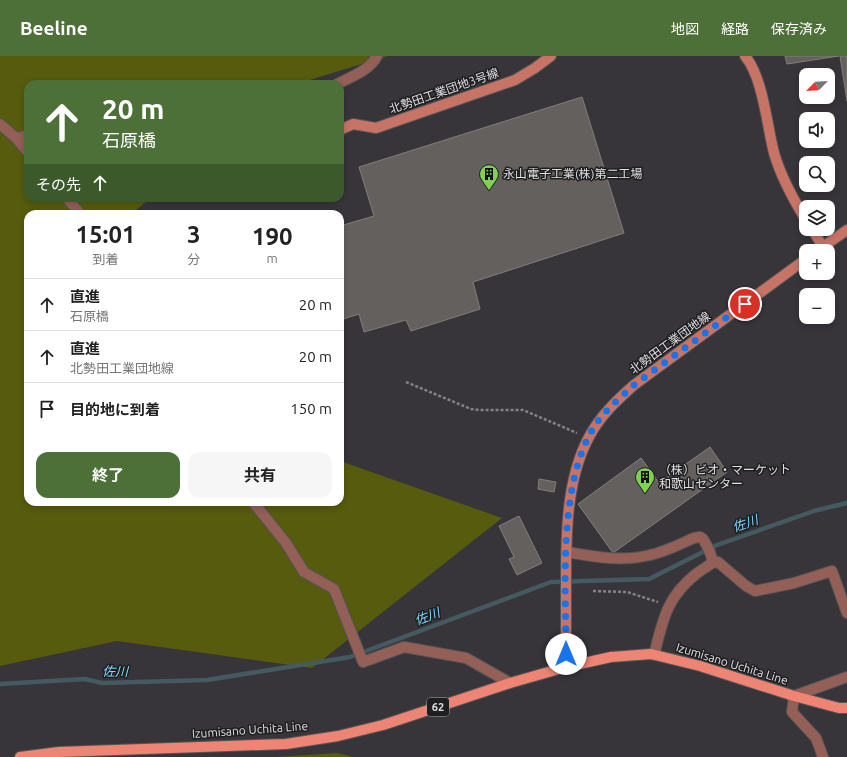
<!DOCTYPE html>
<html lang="ja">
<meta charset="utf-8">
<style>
:root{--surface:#fff;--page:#f6f6f6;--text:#222;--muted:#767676;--line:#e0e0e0;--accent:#4c7037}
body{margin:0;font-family:Ubuntu,"Noto Sans JP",sans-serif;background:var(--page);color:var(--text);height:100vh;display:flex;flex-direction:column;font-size:15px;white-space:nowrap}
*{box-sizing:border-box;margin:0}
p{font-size:13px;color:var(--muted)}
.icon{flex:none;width:22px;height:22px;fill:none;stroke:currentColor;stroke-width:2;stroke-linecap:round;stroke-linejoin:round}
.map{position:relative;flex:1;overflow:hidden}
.sheet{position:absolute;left:24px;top:154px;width:320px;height:296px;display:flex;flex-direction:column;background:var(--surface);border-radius:12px;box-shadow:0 2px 6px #0003}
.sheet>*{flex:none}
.banner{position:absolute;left:24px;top:24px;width:320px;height:122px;border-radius:12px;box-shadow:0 2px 6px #0003;background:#4c7037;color:#fff;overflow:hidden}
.needle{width:26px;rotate:245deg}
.fabs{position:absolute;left:799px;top:12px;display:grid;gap:8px}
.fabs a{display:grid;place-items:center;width:36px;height:36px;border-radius:8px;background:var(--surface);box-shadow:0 2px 6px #0003;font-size:20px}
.pin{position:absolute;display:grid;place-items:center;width:34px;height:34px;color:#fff;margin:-17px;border:2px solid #fff;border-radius:50%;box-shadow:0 1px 4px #0007}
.me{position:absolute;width:44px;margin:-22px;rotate:0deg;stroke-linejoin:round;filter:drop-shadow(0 0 3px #0008)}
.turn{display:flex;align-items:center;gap:14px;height:84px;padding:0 12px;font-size:18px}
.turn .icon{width:52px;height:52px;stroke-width:2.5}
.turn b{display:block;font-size:28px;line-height:34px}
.then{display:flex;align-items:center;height:38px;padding:0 12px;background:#0003;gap:8px;font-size:15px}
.eta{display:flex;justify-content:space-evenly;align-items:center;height:68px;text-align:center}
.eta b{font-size:24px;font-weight:700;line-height:28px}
.button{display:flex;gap:8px;margin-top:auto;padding:8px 12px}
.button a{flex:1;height:46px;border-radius:12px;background:var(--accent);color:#fff;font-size:16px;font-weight:700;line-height:46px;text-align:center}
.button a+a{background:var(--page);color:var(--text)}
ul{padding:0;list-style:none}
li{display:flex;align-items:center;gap:12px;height:52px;padding:0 12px;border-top:1px solid var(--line)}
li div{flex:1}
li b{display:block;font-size:15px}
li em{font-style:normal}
header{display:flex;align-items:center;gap:24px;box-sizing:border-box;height:56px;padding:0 20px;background:var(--accent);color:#fff}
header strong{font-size:19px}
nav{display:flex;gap:22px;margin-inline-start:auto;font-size:14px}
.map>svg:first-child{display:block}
.green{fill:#575b0d}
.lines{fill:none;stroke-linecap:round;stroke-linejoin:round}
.stream{stroke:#455960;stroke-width:4.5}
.building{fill:#64605e;stroke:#827e7c}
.street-casing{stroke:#555457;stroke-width:12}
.secondary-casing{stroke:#555457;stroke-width:12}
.primary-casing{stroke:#555457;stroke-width:12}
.path{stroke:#848285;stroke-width:2.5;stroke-dasharray:3 2;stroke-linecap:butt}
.street{stroke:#935f57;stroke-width:10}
.secondary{stroke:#c77467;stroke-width:10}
.primary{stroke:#ee8474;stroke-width:10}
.route{stroke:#1a73e8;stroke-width:7;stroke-dasharray:0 12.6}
.labels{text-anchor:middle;stroke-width:3;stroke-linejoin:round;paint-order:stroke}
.shield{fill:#1e1d1f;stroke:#a6a5a7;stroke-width:1}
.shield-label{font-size:11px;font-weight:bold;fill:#e0dfe1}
.street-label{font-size:12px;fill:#e0dfe1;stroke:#1e1d1f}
.poi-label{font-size:12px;fill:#e0dfe1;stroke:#1e1d1f;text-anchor:start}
.water-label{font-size:13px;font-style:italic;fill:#7fdbff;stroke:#1e1d1f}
</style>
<header>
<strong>Beeline</strong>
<nav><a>地図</a><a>経路</a><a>保存済み</a></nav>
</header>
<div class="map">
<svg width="847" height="701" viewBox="0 0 847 701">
<rect width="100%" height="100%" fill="#373539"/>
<path class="green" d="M0,0H388L303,26L300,28H28V142H151L131,158H28V446H340V405L502,462L312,612L117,585L0,610Z
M338,697L353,701H275Z"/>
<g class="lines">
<path class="stream" d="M0,628L85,623L102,627L207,624L350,601L551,526L649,523L717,489L814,455L847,447"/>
</g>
<path class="building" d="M785,0H839L787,8Z
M840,0H847V45Z
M582,41L624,177L473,226L480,253L411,275L406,264L364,276L359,258L340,264V170L374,160L359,111Z
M710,391L727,416L613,497L578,448L641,402L659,427Z
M539,423L556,426L554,436L538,433Z
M519,460L542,507L517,519L509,503L514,501L499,470Z"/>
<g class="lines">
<g class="street-casing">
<path id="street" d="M337,28C351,21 370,14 377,0
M0,68L16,82L28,96
M16,82L28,79
M67,142L80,158
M253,446L286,487L304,516L334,533L363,606L404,591L466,602L510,627
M567,496C595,501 622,506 650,499C665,496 680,488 694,482L700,481L703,483C707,490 713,500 712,507C707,511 701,514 696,518C666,542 663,564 654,599
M712,507L718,506L746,530L755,535L794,527L832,515L847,557
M823,701L816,682L792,656L794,640L847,621"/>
</g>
<g class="secondary-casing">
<path id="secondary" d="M745,0C763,21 767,70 774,97C781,121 793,143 806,164
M340,74L353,68L376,72L515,24L535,12L551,0
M812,173L823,191
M817,195L847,174
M566,611C566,586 566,560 566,535C566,486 565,425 589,381C600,360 617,344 634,329L806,203"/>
</g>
<g class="primary-casing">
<path id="primary" d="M20,701L59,696L286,688L338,680L383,669L510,627L566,611L611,601L651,598L700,610L794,640L839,652H847"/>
</g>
<path class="path" d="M406,326L471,353L479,354H523L577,377
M593,535L627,536L658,546"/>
<use href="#street" class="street"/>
<use href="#secondary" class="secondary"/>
<use href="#primary" class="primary"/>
</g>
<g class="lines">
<path class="route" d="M566,598C566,530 557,422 598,365C608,352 622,340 634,329L745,248"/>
</g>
<defs>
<g id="building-pin" transform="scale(1)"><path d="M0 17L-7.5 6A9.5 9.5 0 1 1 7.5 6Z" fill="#80d051" stroke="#1e1d1f"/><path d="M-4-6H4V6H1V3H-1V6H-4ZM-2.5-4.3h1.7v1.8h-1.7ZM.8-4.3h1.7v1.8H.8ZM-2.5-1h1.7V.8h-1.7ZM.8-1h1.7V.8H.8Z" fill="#111"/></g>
</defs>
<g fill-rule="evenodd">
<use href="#building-pin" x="489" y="118"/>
<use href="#building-pin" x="645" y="421"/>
</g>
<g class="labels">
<rect class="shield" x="427" y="642" width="22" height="18" rx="3"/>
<g class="shield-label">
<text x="438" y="655">62</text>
</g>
<g class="street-label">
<text transform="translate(444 35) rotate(-19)" y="4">北勢田工業団地3号線</text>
<text transform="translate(670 287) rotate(-36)" y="4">北勢田工業団地線</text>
<text transform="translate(732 608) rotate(17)" y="4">Izumisano Uchita Line</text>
<text transform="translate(250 674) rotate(-4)" y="4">Izumisano Uchita Line</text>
</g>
<g class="poi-label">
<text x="503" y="122">永山電子工業(株)第二工場</text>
<text x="659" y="418">（株）ビオ・マーケット<tspan x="659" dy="14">和歌山センター</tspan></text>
</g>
<g class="water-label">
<text transform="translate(745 467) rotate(-19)" y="5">佐川</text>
<text transform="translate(427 560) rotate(-21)" y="5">佐川</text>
<text transform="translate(115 615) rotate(1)" y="5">佐川</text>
</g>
</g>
</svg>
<div class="fabs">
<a><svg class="needle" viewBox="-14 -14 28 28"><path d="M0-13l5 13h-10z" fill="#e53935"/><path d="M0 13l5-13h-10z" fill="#767676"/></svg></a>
<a><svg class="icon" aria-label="sound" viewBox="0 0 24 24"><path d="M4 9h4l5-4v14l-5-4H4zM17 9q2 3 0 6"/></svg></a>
<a><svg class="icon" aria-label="search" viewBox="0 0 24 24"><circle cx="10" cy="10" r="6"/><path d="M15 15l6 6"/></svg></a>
<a><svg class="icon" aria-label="layers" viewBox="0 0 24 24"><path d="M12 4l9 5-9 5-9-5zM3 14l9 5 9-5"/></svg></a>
<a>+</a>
<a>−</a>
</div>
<div class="pin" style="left:745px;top:248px;background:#d93025"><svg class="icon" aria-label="arrive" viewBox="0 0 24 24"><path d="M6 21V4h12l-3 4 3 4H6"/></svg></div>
<svg class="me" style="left:566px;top:598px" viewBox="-20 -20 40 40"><circle r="19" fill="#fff"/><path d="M0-13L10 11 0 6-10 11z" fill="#1a73e8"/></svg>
<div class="banner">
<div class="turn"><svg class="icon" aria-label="ahead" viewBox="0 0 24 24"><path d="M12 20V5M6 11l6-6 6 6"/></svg><div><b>20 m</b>石原橋</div></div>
<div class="then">その先<svg class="icon" aria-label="ahead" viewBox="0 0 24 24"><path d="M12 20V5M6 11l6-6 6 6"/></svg></div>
</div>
<section class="sheet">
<div class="eta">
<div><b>15:01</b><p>到着</p></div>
<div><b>3</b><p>分</p></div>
<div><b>190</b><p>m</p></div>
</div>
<ul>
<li><svg class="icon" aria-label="ahead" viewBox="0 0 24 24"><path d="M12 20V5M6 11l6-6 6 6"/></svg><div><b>直進</b><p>石原橋</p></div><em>20 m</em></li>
<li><svg class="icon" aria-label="ahead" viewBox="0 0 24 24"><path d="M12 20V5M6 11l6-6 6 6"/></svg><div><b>直進</b><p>北勢田工業団地線</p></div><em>20 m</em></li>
<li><svg class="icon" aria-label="arrive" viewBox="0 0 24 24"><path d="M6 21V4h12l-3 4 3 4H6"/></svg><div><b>目的地に到着</b></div><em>150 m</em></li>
</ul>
<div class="button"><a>終了</a><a>共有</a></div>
</section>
</div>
